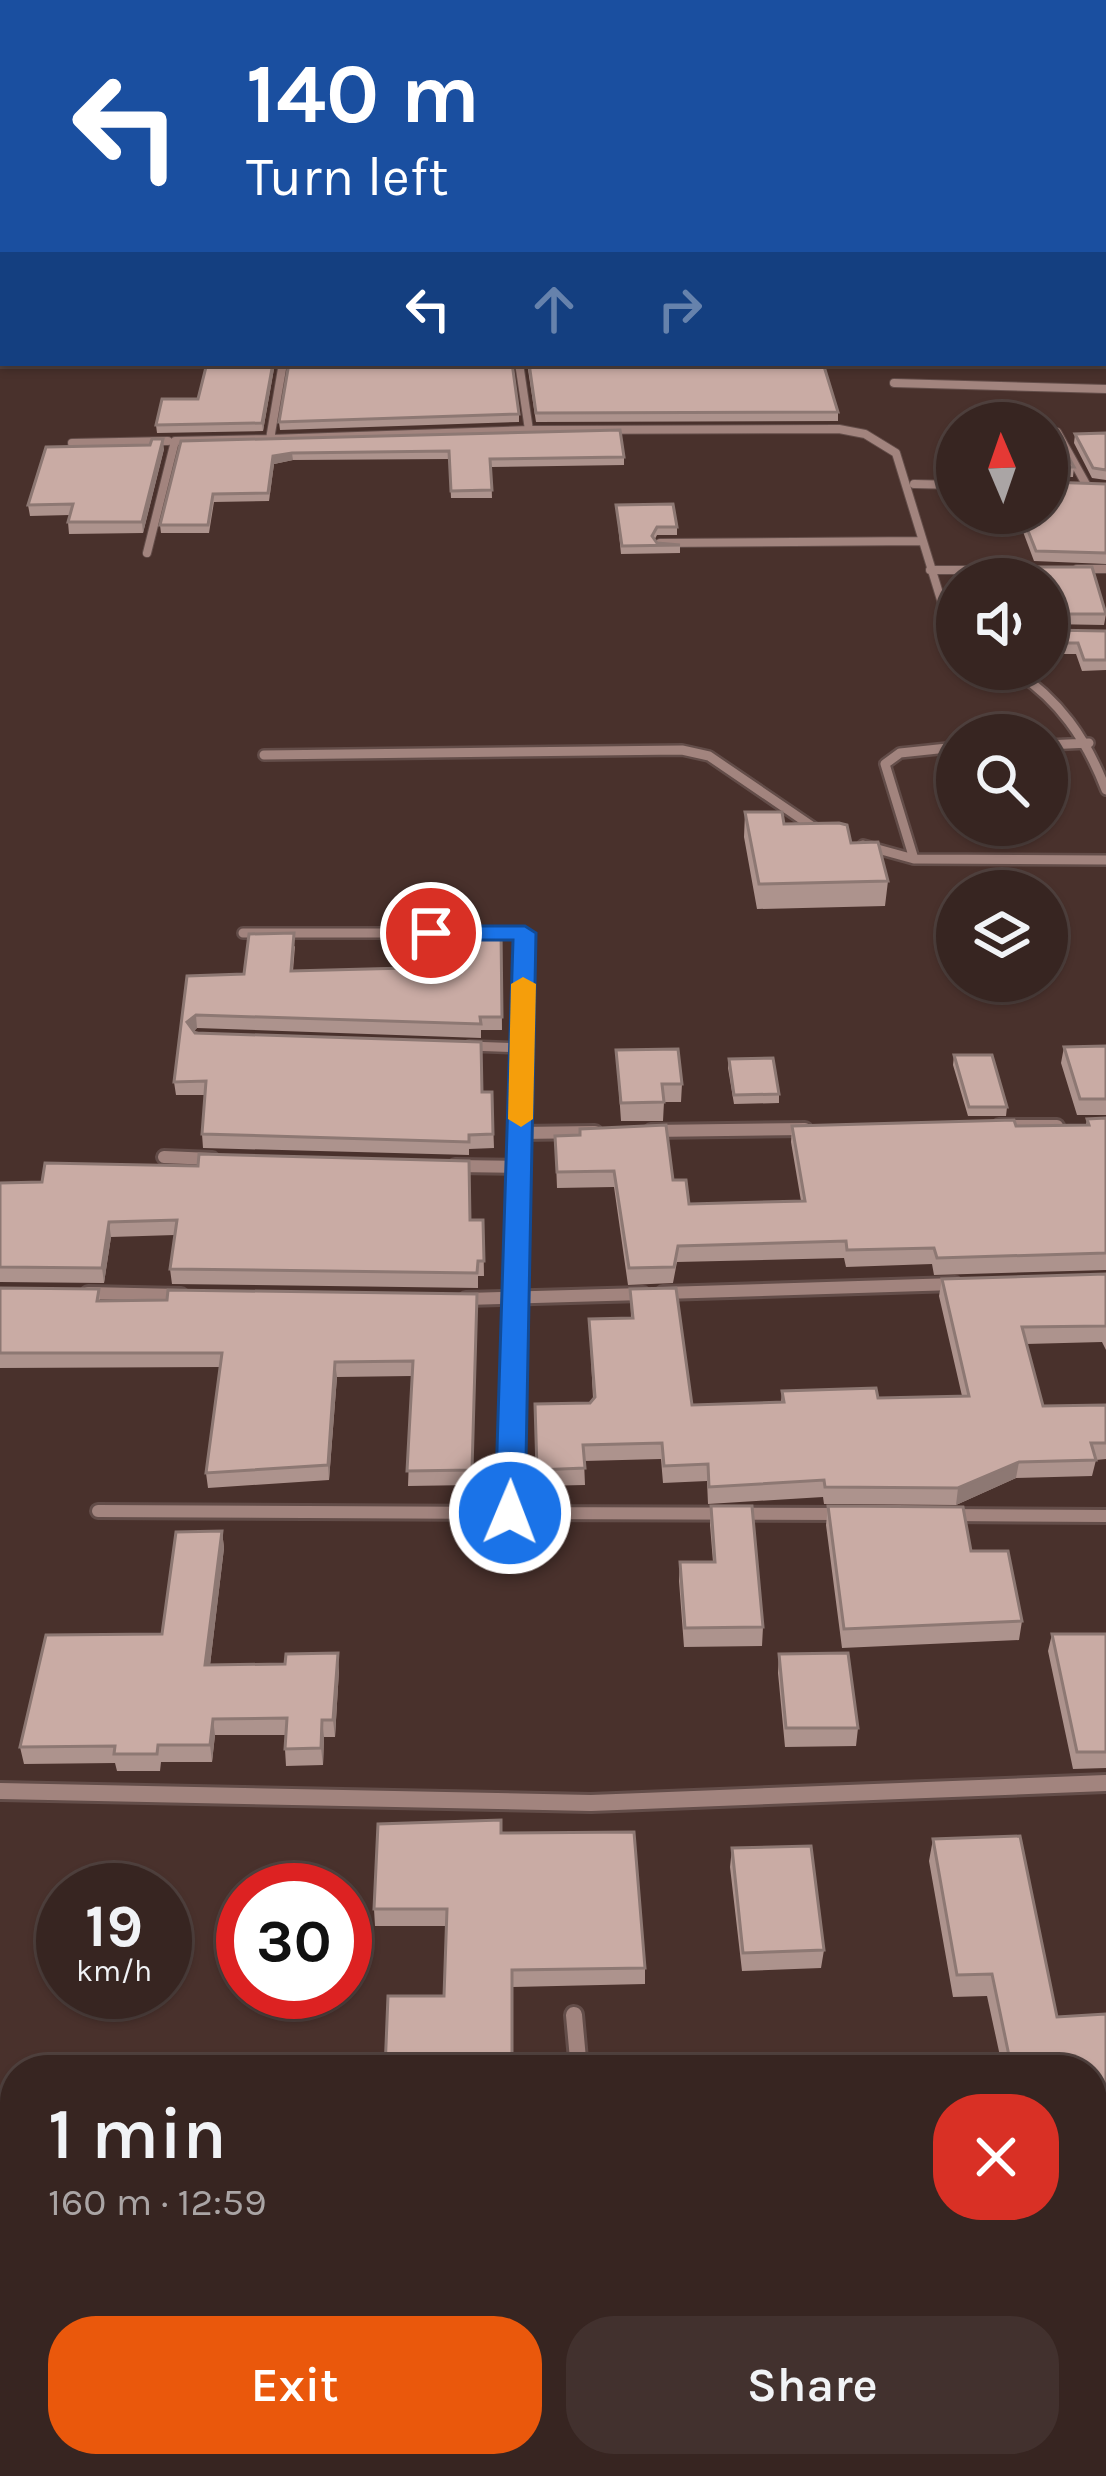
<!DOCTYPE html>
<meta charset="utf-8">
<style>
:root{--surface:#372521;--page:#42312e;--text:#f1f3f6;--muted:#aaa5a5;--line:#51423f;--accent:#ea580c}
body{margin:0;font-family:Karla,sans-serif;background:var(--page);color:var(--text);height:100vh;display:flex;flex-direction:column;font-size:45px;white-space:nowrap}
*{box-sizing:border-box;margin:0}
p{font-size:39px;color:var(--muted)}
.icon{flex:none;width:66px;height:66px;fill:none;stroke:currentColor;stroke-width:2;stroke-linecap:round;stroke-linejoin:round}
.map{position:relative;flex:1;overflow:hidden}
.side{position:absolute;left:0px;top:2055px;width:1107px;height:423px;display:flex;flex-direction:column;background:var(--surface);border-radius:48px 48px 0 0;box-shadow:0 3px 9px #0004,0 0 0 3px var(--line)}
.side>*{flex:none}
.hud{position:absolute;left:0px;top:0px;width:1107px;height:366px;box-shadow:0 3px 9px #0004,0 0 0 3px var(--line);background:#1a4fa0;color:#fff;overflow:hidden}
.needle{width:78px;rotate:358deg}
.tools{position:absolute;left:936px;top:402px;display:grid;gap:24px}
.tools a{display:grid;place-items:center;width:132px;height:132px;border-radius:50%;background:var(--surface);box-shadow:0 3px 9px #0004,0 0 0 3px var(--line);font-size:60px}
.speed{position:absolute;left:36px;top:1863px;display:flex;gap:24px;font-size:60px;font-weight:700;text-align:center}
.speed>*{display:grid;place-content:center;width:156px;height:156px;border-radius:50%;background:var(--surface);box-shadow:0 3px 9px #0004,0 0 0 3px var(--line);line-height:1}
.speed small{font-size:30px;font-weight:400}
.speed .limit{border:18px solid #d22;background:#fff;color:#111}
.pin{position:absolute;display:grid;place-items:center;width:102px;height:102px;color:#fff;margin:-51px;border:6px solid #fff;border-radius:50%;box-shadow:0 3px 12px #0007}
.me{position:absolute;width:132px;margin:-66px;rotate:1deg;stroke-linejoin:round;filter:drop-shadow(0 0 9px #0008)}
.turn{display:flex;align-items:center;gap:42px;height:252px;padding:0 48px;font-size:54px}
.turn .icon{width:156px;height:156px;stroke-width:2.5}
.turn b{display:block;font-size:84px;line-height:102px}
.lanes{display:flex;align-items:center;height:114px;padding:0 48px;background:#0003;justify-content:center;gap:60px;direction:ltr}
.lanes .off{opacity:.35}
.round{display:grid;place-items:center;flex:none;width:126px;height:126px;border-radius:48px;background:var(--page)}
.head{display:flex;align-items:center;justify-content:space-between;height:204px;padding:0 48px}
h1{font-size:72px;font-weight:600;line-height:90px}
.button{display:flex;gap:24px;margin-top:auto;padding:24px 48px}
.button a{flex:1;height:138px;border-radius:48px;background:var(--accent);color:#fff;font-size:48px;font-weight:600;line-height:138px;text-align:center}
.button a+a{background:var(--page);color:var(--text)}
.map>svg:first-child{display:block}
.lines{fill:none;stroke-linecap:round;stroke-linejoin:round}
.stream{stroke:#460a02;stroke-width:6}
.street-far3-casing{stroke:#634d49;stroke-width:10}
.street-far2-casing{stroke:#634d49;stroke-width:14}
.street-far1-casing{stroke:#634d49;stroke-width:18}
.street-casing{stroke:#634d49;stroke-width:22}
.street-far3{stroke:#a2847e;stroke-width:8}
.street-far2{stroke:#a2847e;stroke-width:9}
.street-far1{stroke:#a2847e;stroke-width:12}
.street{stroke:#a2847e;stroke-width:16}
.wall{fill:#ad938d}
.shaded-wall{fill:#8d7873}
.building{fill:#c9aba4;stroke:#8d7873;stroke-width:3}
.route{fill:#1a73e8;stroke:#114b97;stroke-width:3}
.slow{fill:#f59e0b}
</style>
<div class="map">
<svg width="1106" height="2476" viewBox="0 0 1106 2476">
<rect width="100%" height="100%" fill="#49312c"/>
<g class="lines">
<path class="stream" d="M957,3H1043"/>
<g class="street-far3-casing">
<path id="street-far3" d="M1104,349L1106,355
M283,363L270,439L529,430L839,429L865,434L896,453L949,626
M519,363L529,430
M894,383L1106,389
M1057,432L1087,486
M72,443L168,441
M914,484L957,485
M660,543L920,541
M147,553L175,441L270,439
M1077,569H1106
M930,570H1021"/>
</g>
<g class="street-far2-casing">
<path id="street-far2" d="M948,623L957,637
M1012,669C1059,699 1086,738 1106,790
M1047,745L1089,743
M957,747L900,753L885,764L914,859L1106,860
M264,755L682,750L709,756L816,829
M863,845L914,859
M243,933H422
M485,933H525L522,1048
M469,1046L522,1048L521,1087"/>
</g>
<g class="street-far1-casing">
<path id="street-far1" d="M521,1084L520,1133L595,1132
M999,1126H1057
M651,1131L805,1129
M520,1133L510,1513L843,1514
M164,1157L212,1159
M455,1166L520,1167
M88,1293L181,1295
M663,1293L955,1284
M466,1299L643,1294
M98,1511L510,1513
M947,1515L1106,1516"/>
</g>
<g class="street-casing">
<path id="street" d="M0,1791L591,1803L1106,1783
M574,2015L579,2070
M618,2463L620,2476
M1044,2463L1046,2476"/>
</g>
<use href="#street-far3" class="street-far3"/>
<use href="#street-far2" class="street-far2"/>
<use href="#street-far1" class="street-far1"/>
<use href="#street" class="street"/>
</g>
<path class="wall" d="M275,363L263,431L157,433L156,425L198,399Z
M527,363H823L838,412V421L536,422Z
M519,414V422L280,430L279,422Z
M1106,433V480L1092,478L1074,443L1075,434Z
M181,441L624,457V465L491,467L492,498H451L449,459L293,460L274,464L269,501L214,502L209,533H161L160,525Z
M150,445L164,449L143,533L69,534L68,522L70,515L30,516L28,505Z
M1047,451L1074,467L1073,477H1047Z
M1106,484V564L1034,561L1016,513H1047Z
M616,505L677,527V535H657L655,539L657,543L680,545V553L621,554Z
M1007,567H1092L1106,614L1104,625L1047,624V579H1006Z
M1047,630L1106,631V670L1082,671L1076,654H1047Z
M745,812L851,843L888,881L885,906L757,909L744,837Z
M501,932L502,1030H481V1038L197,1028L194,1031L482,1092H492L494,1148L469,1149V1155L203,1148L202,1134L205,1095H176L174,1082L187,976L244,974L295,946L293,971L406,968Z
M1106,1046V1115H1077L1061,1063L1064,1047Z
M616,1050L682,1084L681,1102H664L663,1121H621Z
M954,1055L1007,1107L1006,1116H968L953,1065Z
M729,1059L779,1094V1103L734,1104L728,1068Z
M1106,1118V1270L934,1275L932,1264L846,1267L844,1258L677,1262L673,1283L628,1285L614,1187L557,1188L555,1136L673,1180L689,1204L801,1201L791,1142L792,1126L1086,1125L1087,1119Z
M0,1183L483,1220L484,1276H478V1288L172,1284L170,1269L175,1235L111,1237L104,1283L0,1282Z
M1106,1274V1350L1102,1342L1026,1344L1043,1406L1106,1405V1459L1096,1460L1092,1476L1016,1478L956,1505L824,1504L823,1497L708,1504L707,1481L663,1483L661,1459L584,1461L585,1485L538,1486L535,1404L590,1403L593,1398L589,1319L631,1318L630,1289L692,1405L781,1403L782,1391L878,1398L962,1396L939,1296L942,1279Z
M0,1288L99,1289L100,1301L477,1294L472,1485L408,1486L412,1376L337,1377L329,1480L208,1488L206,1473L220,1367L0,1368Z
M711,1506L763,1627L762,1646L684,1647L679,1581L680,1562H713L710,1525Z
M828,1506L971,1551L1022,1621L1019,1640L842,1648L826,1525Z
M222,1531L224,1548L210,1665L339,1670L335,1737H324L323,1765L286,1766L285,1749L286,1735H215L212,1762H161L160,1771H117L115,1763L24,1764L20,1747L162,1634Z
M1052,1634H1106V1768L1073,1769L1048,1651Z
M779,1654L858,1728L856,1746L785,1747L778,1673Z
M501,1833L645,1968V1984L513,1987L444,1996L446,1926H375L374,1909Z
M933,1839L1057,2017L1106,2014V2317L1092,2320V2070H1003L987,1996L953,1997L929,1861Z
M732,1848L824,1950L821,1968L742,1971L730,1867Z
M810,2463H977L979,2476H811Z
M1068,2463H1092L1106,2476H1071Z"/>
<path class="shaded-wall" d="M273,363H275L263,431L262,423Z
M163,439L164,449L143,533L142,522Z
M292,453L293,460L274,464L269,501L273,456Z
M196,1015L197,1028L188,1036L187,1022Z
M109,1222L111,1237L104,1283L102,1268Z
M335,1362L337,1377L329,1480L328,1465Z
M1019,1462L1016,1478L956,1505L958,1488Z
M222,1531L224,1548L208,1682L205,1665Z
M338,1653L339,1670L335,1737L333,1720Z
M213,1719L215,1735L212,1762L210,1745Z
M322,1720L324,1737L323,1765L321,1748Z"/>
<path class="building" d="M1104,68H1106V226H1104Z
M207,363H273L262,423L156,425L162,399H198Z
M289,363H512L519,414L279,422Z
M529,363H823L838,412L536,413Z
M620,430L624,457L490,459L492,490L451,491L449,451L292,453L273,456L268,493L213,494L208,525H160L181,441Z
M1106,433V470L1093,468L1075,434Z
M152,439H163L142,522H68L73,504L28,505L46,447L150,445Z
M1047,451H1065L1074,467H1047Z
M1047,482L1106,484V553L1036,551L1021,513H1047Z
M673,504L677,527H657L652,536L657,543L680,545L622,546L616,505Z
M1007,567H1092L1106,614H1047V579H1011Z
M1047,630L1106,631V660H1084L1078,643H1047Z
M745,812H782L784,824L839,823L847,825L851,843L878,842L888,881L759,884Z
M407,931L501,932L502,1017H480L481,1024L196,1015L187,1022L195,1033L481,1042L482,1092H492L493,1134L469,1135V1142L202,1134L206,1081L174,1082L187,976L244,974L249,934L294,933L291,971L406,968Z
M1106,1046V1099H1080L1064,1047Z
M678,1049L682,1084H662L664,1102L621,1103L616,1050Z
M954,1055H992L1007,1107H969Z
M773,1058L779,1094L734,1095L729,1059Z
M1106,1118V1253L937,1258L934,1248L847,1250L846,1241L678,1246L674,1267L629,1268L614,1171L557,1172L555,1136L580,1135V1129L666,1125L673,1180H686L689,1204L805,1201L792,1126L1014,1120L1016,1126L1089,1125L1087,1119Z
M199,1154L469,1161L470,1220H483L484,1261H478L477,1273L170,1269L177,1220L109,1222L102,1268L0,1267V1183L42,1182L45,1163L198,1166Z
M1106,1274V1326L1022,1327L1043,1406L1106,1405V1443H1091L1096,1460L1019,1462L958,1488L825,1487L824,1480L709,1487L708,1464L664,1466L662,1443L583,1445L585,1468L537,1470L535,1404L590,1403L595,1397L589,1319L633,1318L630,1289L676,1288L692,1405L784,1402L782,1391L876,1388L878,1398L969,1396L942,1279Z
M0,1288L99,1289L97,1301L167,1300L168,1290L477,1294L472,1470L407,1471L413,1361L335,1362L328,1465L206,1473L222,1353H0Z
M711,1506H752L763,1627L685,1628L680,1562H715Z
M828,1506L963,1507L971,1551H1008L1022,1621L844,1629Z
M222,1531L205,1665L285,1664L286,1654L338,1653L333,1720H322L321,1748L285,1749L287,1718L213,1719L210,1745H158L157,1754H114L115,1746L20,1747L46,1635L162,1634L176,1532Z
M1052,1634H1106V1752H1077Z
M848,1653L858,1728H786L779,1654Z
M501,1820V1833L634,1832L645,1968L512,1970V2070H385L388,1996H444L447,1909H374L378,1824Z
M1020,1836L1057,2017L1106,2014V2298L1092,2300V2070H1012L992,1974L957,1975L933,1839Z
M811,1846L824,1950L743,1953L732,1848Z
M640,2065V2070H601L600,2066Z
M1092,2321L1093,2322L1106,2321V2476H1081L1079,2463H1092Z
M399,2463H535V2476H399Z
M815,2463H977L979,2476H816Z"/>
<path class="route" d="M525,926L536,933L525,1513L510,1524L495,1513L513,940H431L419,933L431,926Z"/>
<path class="slow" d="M523,977L536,984L533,1119L521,1127L508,1119L511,984Z"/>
</svg>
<div class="tools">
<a><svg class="needle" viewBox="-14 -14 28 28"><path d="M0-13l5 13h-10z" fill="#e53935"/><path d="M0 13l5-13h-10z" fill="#aaa5a5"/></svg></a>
<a><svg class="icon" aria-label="sound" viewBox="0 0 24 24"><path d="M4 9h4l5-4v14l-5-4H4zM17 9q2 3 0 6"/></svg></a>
<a><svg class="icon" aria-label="search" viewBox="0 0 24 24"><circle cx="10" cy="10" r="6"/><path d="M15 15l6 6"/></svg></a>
<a><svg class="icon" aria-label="layers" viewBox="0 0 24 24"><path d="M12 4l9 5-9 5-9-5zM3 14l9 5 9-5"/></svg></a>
</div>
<div class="speed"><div>19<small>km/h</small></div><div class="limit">30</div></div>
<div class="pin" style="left:431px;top:933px;background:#d93025"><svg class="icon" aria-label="arrive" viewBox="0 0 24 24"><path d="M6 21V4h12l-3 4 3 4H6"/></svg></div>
<svg class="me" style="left:510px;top:1513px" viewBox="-20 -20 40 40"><circle r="17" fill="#1a73e8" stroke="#fff" stroke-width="3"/><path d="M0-11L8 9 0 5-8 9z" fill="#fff"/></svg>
<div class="hud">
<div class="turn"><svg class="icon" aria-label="left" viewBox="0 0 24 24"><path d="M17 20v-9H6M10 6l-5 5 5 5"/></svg><div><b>140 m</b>Turn left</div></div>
<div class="lanes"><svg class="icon" aria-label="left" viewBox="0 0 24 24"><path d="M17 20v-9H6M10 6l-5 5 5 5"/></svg><svg class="icon off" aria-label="ahead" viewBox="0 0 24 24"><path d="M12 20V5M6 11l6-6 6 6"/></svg><svg class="icon off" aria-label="right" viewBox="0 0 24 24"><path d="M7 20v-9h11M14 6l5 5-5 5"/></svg></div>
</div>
<section class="side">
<div class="head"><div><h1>1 min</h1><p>160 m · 12:59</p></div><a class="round" style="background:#d93025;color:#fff"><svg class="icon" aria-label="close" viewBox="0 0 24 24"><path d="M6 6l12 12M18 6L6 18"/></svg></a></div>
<div class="button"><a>Exit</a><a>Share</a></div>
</section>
</div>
